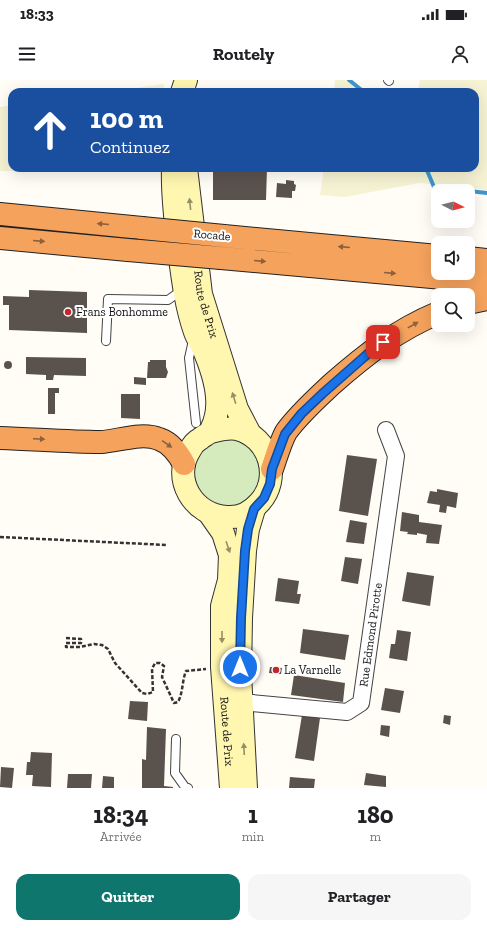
<!DOCTYPE html>
<html lang="fr">
<meta charset="utf-8">
<style>
:root{--surface:#fff;--page:#f6f6f6;--text:#202124;--muted:#757577;--accent:#0f766e}
body{margin:0;font-family:"Zilla Slab",serif;background:var(--page);color:var(--text);height:100vh;display:flex;flex-direction:column;font-size:15px;white-space:nowrap}
*{box-sizing:border-box;margin:0}
p{font-size:13px;color:var(--muted)}
.icon{flex:none;width:22px;height:22px;fill:none;stroke:currentColor;stroke-width:2;stroke-linecap:round;stroke-linejoin:round}
.map{position:relative;height:708px;overflow:hidden}
.details{display:flex;flex-direction:column;background:var(--surface);flex:1}
.details>*{flex:none}
.top-card{position:absolute;left:8px;top:8px;width:471px;height:84px;border-radius:12px;box-shadow:0 4px 16px #0002;background:#1a4fa0;color:#fff;overflow:hidden}
.needle{width:26px;rotate:96deg}
.fabs{position:absolute;left:431px;top:104px;display:grid;gap:8px}
.fabs a{display:grid;place-items:center;width:44px;height:44px;border-radius:8px;background:var(--surface);box-shadow:0 4px 16px #0002;font-size:20px}
.pin{position:absolute;display:grid;place-items:center;width:34px;height:34px;color:#fff;margin:-17px;border-radius:8px;box-shadow:0 2px 6px #0006}
.me{position:absolute;width:44px;margin:-22px;rotate:0deg;stroke-linejoin:round;filter:drop-shadow(0 0 3px #0008)}
.turn{display:flex;align-items:center;gap:14px;height:84px;padding:0 16px;font-size:18px}
.turn .icon{width:52px;height:52px;stroke-width:2.5}
.turn b{display:block;font-size:28px;line-height:34px}
.eta{display:flex;justify-content:space-evenly;align-items:center;height:68px;text-align:center}
.eta b{font-size:24px;font-weight:800;line-height:28px}
.button{display:flex;gap:8px;margin-top:auto;padding:8px 16px}
.button a{flex:1;height:46px;border-radius:12px;background:var(--accent);color:#fff;font-size:16px;font-weight:800;line-height:46px;text-align:center}
.button a+a{background:var(--page);color:var(--text)}
.status{display:flex;justify-content:space-between;align-items:center;height:28px;padding:0 20px;background:var(--surface);direction:ltr}
.status svg{height:11px;fill:currentColor}
header{display:flex;justify-content:space-between;align-items:center;height:52px;padding:0 16px;background:var(--surface);font-size:18px;font-weight:800}
.map>svg:first-child{display:block}
.farmland{fill:#f6f3d4}
.green{fill:#d5ebbd}
.lines{fill:none;stroke-linecap:round;stroke-linejoin:round}
.stream{stroke:#3f96cf;stroke-width:4}
.building{fill:#5a524d}
.lane-casing{stroke:#444;stroke-width:10}
.street-casing{stroke:#444;stroke-width:18}
.secondary-casing{stroke:#333;stroke-width:24}
.highway-casing{stroke:#222;stroke-width:24}
.path{stroke:#333;stroke-width:2.5;stroke-dasharray:4 2;stroke-linecap:butt}
.lane{stroke:#fff;stroke-width:8}
.street{stroke:#fff;stroke-width:16}
.secondary{stroke:#fff6b0;stroke-width:22}
.highway{stroke:#f5a25d;stroke-width:22}
.highway-bridge-casing{stroke:#222;stroke-width:24;stroke-linecap:butt}
.highway-bridge{stroke:#f5a25d;stroke-width:22}
.oneway{fill:#948f68}
.oneway2{fill:#8e613b}
.route-casing{stroke:#114b97;stroke-width:10}
.route{stroke:#1a73e8;stroke-width:7}
.poi-dot{fill:#c4262e;stroke:#fff;stroke-width:1.5}
.labels{text-anchor:middle;stroke-width:4;stroke-linejoin:round;paint-order:stroke}
.street-label{font-size:12px;fill:#111;stroke:#fff}
.poi-label{font-size:12px;fill:#111;stroke:#fff;text-anchor:start}
</style>
<div class="status"><b>18:33</b><svg viewBox="0 0 49 12"><path d="M0 12V9h3v3zM5 12V6h3v6zM10 12V3h3v9zM15 12V0h3v12zM26 1h20v11H26zM47 4h2v5h-2z"/></svg></div>
<header><svg class="icon" aria-label="menu" viewBox="0 0 24 24"><path d="M4 6h16M4 12h16M4 18h16"/></svg>Routely<svg class="icon" aria-label="person" viewBox="0 0 24 24"><circle cx="12" cy="8" r="4"/><path d="M4 21q1-7 8-7t8 7"/></svg></header>
<div class="map">
<svg width="487" height="708" viewBox="0 0 487 708">
<rect width="100%" height="100%" fill="#fffdf5"/>
<path class="farmland" d="M335,0H347L362,12H334Z
M420,0H487V110L419,103L345,117L320,115L324,88H475V12H418Z
M164,4L163,12H106Z
M12,25V88H138L135,91H0V27Z"/>
<path class="green" d="M192 393a35 35 0 1 1 70 0a35 35 0 1 1-70 0Z"/>
<g class="lines">
<path class="stream" d="M349,0L364,12
M426,88L434,107L487,113"/>
</g>
<path class="building" d="M213,88H267L266,120H213Z
M286,100L294,101V104L296,105L295,111H292V118L276,117L277,103L286,104Z
M29,210L87,212V253L9,250V225H3V216L29,217Z
M26,277L86,278V296L54,295L53,300H46V295L26,294Z
M150,280H166V287L168,292L166,298H147L148,282H150Z
M4 285a4 4 0 1 1 8 0a4 4 0 1 1-8 0Z
M134,297L146,298V305L134,304Z
M48,308H59V313H55V334H48Z
M121,314H140V339L121,338Z
M347,375L377,379L368,436L339,431Z
M437,409L458,413L456,428L447,426L446,433L439,432L440,425L427,423L430,411L437,412Z
M402,432L419,435V442L442,445L439,464L426,463L427,455L417,453V455L407,454L408,452L400,451Z
M350,440L367,443L364,464L346,462Z
M345,477L362,479L358,504L341,501Z
M407,492L434,496L430,526L402,521Z
M278,498L299,501L297,514H301L299,524L275,521Z
M303,549L349,555L345,580L300,573Z
M397,550L411,552L407,581L389,578L391,564H395Z
M270,587L282,588L281,594L269,593Z
M294,595L345,603L343,622L291,615Z
M385,608L404,611L400,633L381,630Z
M130,621L148,622L147,641L128,639Z
M302,635L320,638L314,681L295,678Z
M444,635L451,636L450,645L443,643Z
M381,645L390,646L389,657L380,655Z
M147,647L166,649L164,706L173,707V708H142V679L146,680Z
M31,672L52,673L51,707L32,706L33,695H26L27,682H30Z
M1,687L14,688L12,708L0,707Z
M366,693L386,696V707L364,705Z
M68,694H92L91,708H67Z
M103,696L114,697V708H102Z
M290,697L315,699L314,708H289Z"/>
<g class="lines">
<g class="lane-casing">
<path id="lane" d="M388,0L389,1
M193,260L189,278L196,343
M106,261L108,219L168,220L182,210
M176,659L175,693L185,707L188,708"/>
</g>
<g class="street-casing">
<g id="street">
<path id="s1" d="M231,621L347,632L361,623L396,376L386,350"/>
</g>
</g>
<g class="secondary-casing">
<g id="secondary">
<path d="M182,12L186,0"/>
<path d="M173,88C172,113 175,138 178,163C182,193 185,224 195,252C197,258 201,263 203,268C209,282 216,302 217,317C218,328 216,340 211,350C209,354 203,356 200,359C196,361 192,366 190,370C171,399 194,436 227,437C240,438 251,432 259,423C282,399 270,357 237,349C228,347 219,350 211,352"/>
<path id="s2" d="M186,88L201,214L237,329L250,354"/>
<path id="s3" d="M209,433L223,453L230,475L229,500L222,526V587L231,708"/>
<path d="M246,708L240,594L241,538L245,471L248,449L254,429"/>
</g>
</g>
<g class="highway-casing">
<path id="highway" d="M0,134L142,148
M224,156L438,176
M0,158L128,170
M221,178L487,202
M468,178L487,180
M468,223L487,219
M0,358C33,359 68,362 101,362C118,361 142,352 159,359C171,363 178,373 184,384
M272,389C276,378 280,363 286,352C299,334 316,319 332,304C365,275 397,250 438,233"/>
</g>
<path class="path" d="M0,457L167,465
M66,558L81,559V563H66V567H80L94,564L102,565L108,569L115,583L142,613L147,614L153,612L152,589L155,583H160L164,586L162,597L174,623L178,622C183,613 182,601 186,591L206,589"/>
<use href="#lane" class="lane"/>
<use href="#street" class="street"/>
<use href="#secondary" class="secondary"/>
<use href="#highway" class="highway"/>
<g class="highway-bridge-casing">
<path id="highway-bridge" d="M142,148L224,156
M128,170L221,178"/>
</g>
<use href="#highway-bridge" class="highway-bridge"/>
</g>
<defs><path id="oneway-solid" d="M-6-.8H1V-3.2L6.5 0L1 3.2V.8H-6Z"/></defs>
<g class="oneway">
<use href="#oneway-solid" transform="translate(190 124) rotate(-96)"/>
<use href="#oneway-solid" transform="translate(234 318) rotate(-107)"/>
<use href="#oneway-solid" transform="translate(228 467) rotate(71)"/>
<use href="#oneway-solid" transform="translate(222 557) rotate(90)"/>
<use href="#oneway-solid" transform="translate(244 669) rotate(-93)"/>
</g>
<g class="oneway2">
<use href="#oneway-solid" transform="translate(103 144) rotate(-175)"/>
<use href="#oneway-solid" transform="translate(39 161) rotate(5)"/>
<use href="#oneway-solid" transform="translate(344 167) rotate(-175)"/>
<use href="#oneway-solid" transform="translate(260 181) rotate(5)"/>
<use href="#oneway-solid" transform="translate(390 193) rotate(5)"/>
<use href="#oneway-solid" transform="translate(413 245) rotate(-29)"/>
<use href="#oneway-solid" transform="translate(39 359) rotate(2)"/>
<use href="#oneway-solid" transform="translate(167 364) rotate(35)"/>
</g>
<g class="lines">
<g class="route-casing">
<path id="route" d="M240,587L241,538L245,471L248,449L254,429L264,418L270,404L272,389L285,354L302,333L322,314L371,271L383,262"/>
</g>
<use href="#route" class="route"/>
</g>
<g class="poi-dot">
<circle cx="68" cy="232" r="4"/>
<circle cx="276" cy="590" r="4"/>
</g>
<g class="labels">
<g class="street-label">
<text transform="translate(212 155) rotate(5)" y="4">Rocade</text>
<text dy="4" stroke="none"><textPath href="#s2" startOffset="138">Route de Prix</textPath></text>
<text dy="4" stroke="none"><textPath href="#s1" startOffset="202">Rue Edmond Pirotte</textPath></text>
<text dy="4" stroke="none"><textPath href="#s3" startOffset="225">Route de Prix</textPath></text>
</g>
<g class="poi-label">
<text x="76" y="236">Frans Bonhomme</text>
<text x="284" y="594">La Varnelle</text>
</g>
</g>
</svg>
<div class="fabs">
<a><svg class="needle" viewBox="-14 -14 28 28"><path d="M0-13l5 13h-10z" fill="#e53935"/><path d="M0 13l5-13h-10z" fill="#757577"/></svg></a>
<a><svg class="icon" aria-label="sound" viewBox="0 0 24 24"><path d="M4 9h4l5-4v14l-5-4H4zM17 9q2 3 0 6"/></svg></a>
<a><svg class="icon" aria-label="search" viewBox="0 0 24 24"><circle cx="10" cy="10" r="6"/><path d="M15 15l6 6"/></svg></a>
</div>
<div class="pin" style="left:383px;top:262px;background:#d93025"><svg class="icon" aria-label="arrive" viewBox="0 0 24 24"><path d="M6 21V4h12l-3 4 3 4H6"/></svg></div>
<svg class="me" style="left:240px;top:587px" viewBox="-20 -20 40 40"><circle r="17" fill="#1a73e8" stroke="#fff" stroke-width="3"/><path d="M0-11L8 9 0 5-8 9z" fill="#fff"/></svg>
<div class="top-card">
<div class="turn"><svg class="icon" aria-label="ahead" viewBox="0 0 24 24"><path d="M12 20V5M6 11l6-6 6 6"/></svg><div><b>100 m</b>Continuez</div></div>
</div>
</div>
<section class="details">
<div class="eta">
<div><b>18:34</b><p>Arrivée</p></div>
<div><b>1</b><p>min</p></div>
<div><b>180</b><p>m</p></div>
</div>
<div class="button"><a>Quitter</a><a>Partager</a></div>
</section>
